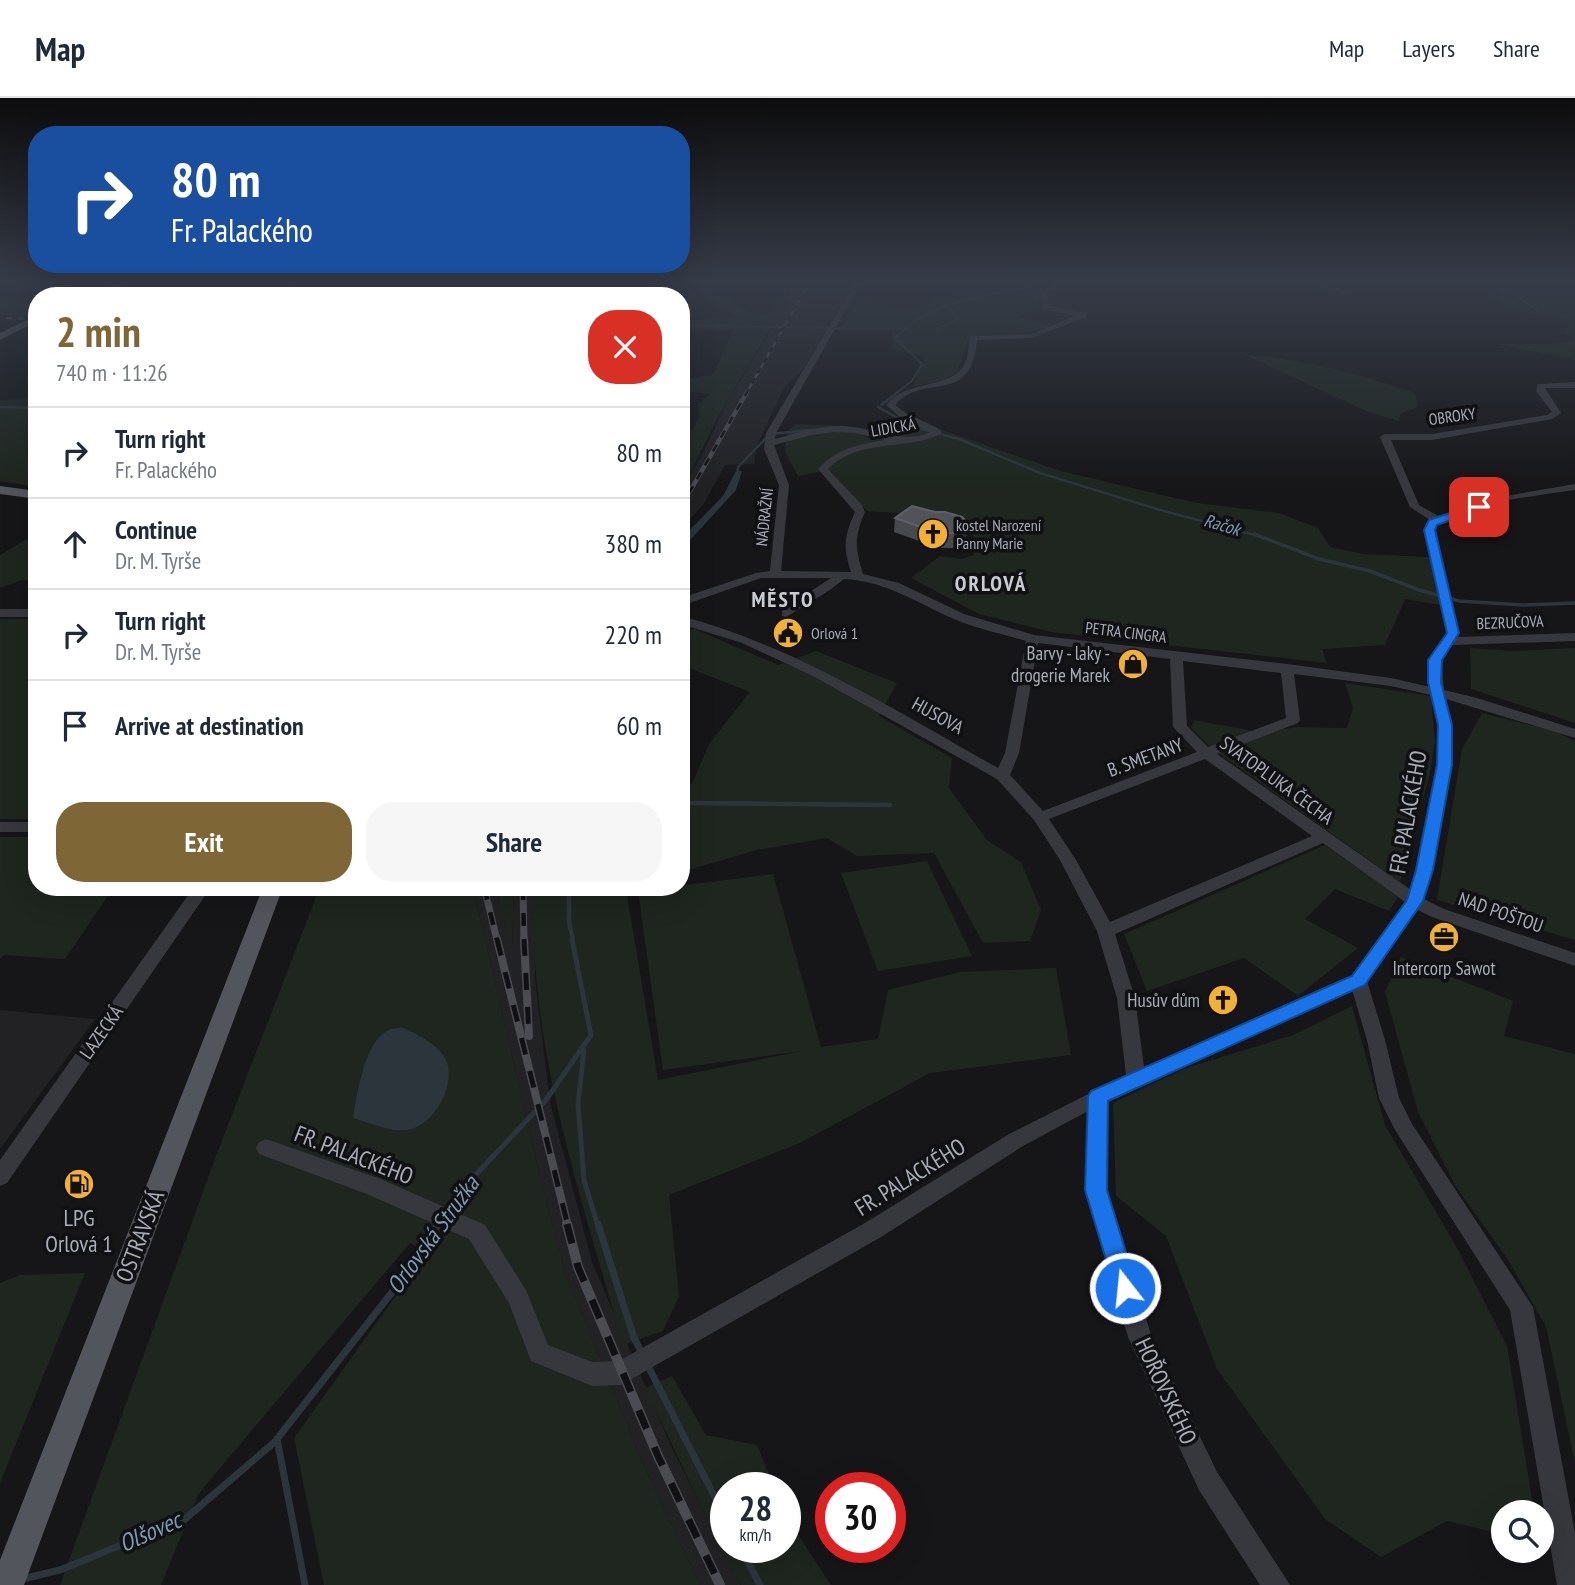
<!DOCTYPE html>
<meta charset="utf-8">
<style>
:root{--surface:#fff;--page:#f6f6f7;--text:#1f2937;--muted:#747a83;--line:#e0e1e3;--accent:#7e6636}
body{margin:0;font-family:"PT Sans Narrow",sans-serif;background:var(--page);color:var(--text);height:100vh;display:flex;flex-direction:column;font-size:26px;white-space:nowrap}
*{box-sizing:border-box;margin:0}
p{font-size:23px;color:var(--muted)}
.icon{flex:none;width:38px;height:38px;fill:none;stroke:currentColor;stroke-width:2;stroke-linecap:round;stroke-linejoin:round}
.map{position:relative;flex:1;overflow:hidden}
.sheet{position:absolute;left:28px;top:189px;width:662px;height:609px;display:flex;flex-direction:column;background:var(--surface);border-radius:28px;box-shadow:0 7px 28px #0002}
.sheet>*{flex:none}
.banner{position:absolute;left:28px;top:28px;width:662px;height:147px;border-radius:28px;box-shadow:0 7px 28px #0002;background:#1a4fa0;color:#fff;overflow:hidden}
.tools{position:absolute;left:1491px;top:1402px;display:grid;gap:14px}
.tools a{display:grid;place-items:center;width:63px;height:63px;border-radius:50%;background:var(--surface);box-shadow:0 7px 28px #0002;font-size:35px}
.speed{position:absolute;left:710px;top:1374px;display:flex;gap:14px;font-size:35px;font-weight:700;text-align:center}
.speed>*{display:grid;place-content:center;width:91px;height:91px;border-radius:50%;background:var(--surface);box-shadow:0 7px 28px #0002;line-height:1}
.speed small{font-size:18px;font-weight:400}
.speed .limit{border:10px solid #d22;background:#fff;color:#111}
.pin{position:absolute;display:grid;place-items:center;width:60px;height:60px;color:#fff;margin:-30px;border-radius:14px;box-shadow:0 4px 10px #0006}
.me{position:absolute;width:77px;margin:-38px;rotate:344deg;stroke-linejoin:round;filter:drop-shadow(0 0 5px #0008)}
.turn{display:flex;align-items:center;gap:24px;height:147px;padding:0 28px;font-size:32px}
.turn .icon{width:91px;height:91px;stroke-width:2.5}
.turn b{display:block;font-size:49px;line-height:60px}
.round{display:grid;place-items:center;flex:none;width:74px;height:74px;border-radius:28px;background:var(--page)}
.summary{display:flex;align-items:center;justify-content:space-between;height:119px;padding:0 28px}
h1{font-size:42px;font-weight:700;line-height:52px;color:var(--accent)}
.action{display:flex;gap:14px;margin-top:auto;padding:14px 28px}
.action a{flex:1;height:80px;border-radius:28px;background:var(--accent);color:#fff;font-size:28px;font-weight:700;line-height:80px;text-align:center}
.action a+a{background:var(--page);color:var(--text)}
ul{padding:0;list-style:none}
li{display:flex;align-items:center;gap:21px;height:91px;padding:0 28px;border-top:2px solid var(--line)}
li div{flex:1}
li b{display:block;font-size:26px}
li em{font-style:normal}
header{display:flex;align-items:center;gap:42px;box-sizing:border-box;height:98px;padding:0 35px;background:var(--surface);border-bottom:2px solid var(--line)}
header strong{font-size:33px}
nav{display:flex;gap:38px;margin-inline-start:auto;font-size:24px}
.map>svg:first-child{display:block}
.built{fill:#222225}
.green{fill:#1e261f}
.water{fill:#2c353c}
.lines{fill:none;stroke-linecap:round;stroke-linejoin:round}
.stream-far5{stroke:#2c353c;stroke-width:2}
.stream-far4{stroke:#2c353c;stroke-width:2.5}
.stream-far3{stroke:#2c353c;stroke-width:3.5}
.stream-far2{stroke:#2c353c;stroke-width:4.5}
.stream-far1{stroke:#2c353c;stroke-width:5}
.stream{stroke:#2c353c;stroke-width:7}
.minor{fill:#37383d;fill-rule:evenodd}
.major{fill:#53555c;fill-rule:evenodd}
.rail-far4-casing{stroke:#4a4c52;stroke-width:2.5}
.rail-far3-casing{stroke:#4a4c52;stroke-width:4.5}
.rail-far2-casing{stroke:#4a4c52;stroke-width:7}
.rail-far1-casing{stroke:#4a4c52;stroke-width:8}
.rail-casing{stroke:#4a4c52;stroke-width:10}
.rail-far4{stroke:#111113;stroke-width:2;stroke-dasharray:6;stroke-linecap:butt}
.rail-far3{stroke:#111113;stroke-width:2.5;stroke-dasharray:8;stroke-linecap:butt}
.rail-far2{stroke:#111113;stroke-width:4.5;stroke-dasharray:13;stroke-linecap:butt}
.rail-far1{stroke:#111113;stroke-width:5;stroke-dasharray:17;stroke-linecap:butt}
.rail{stroke:#111113;stroke-width:7;stroke-dasharray:20;stroke-linecap:butt}
.major-bridge{stroke:#53555c;stroke-width:10}
.wall{fill:#47494d}
.shaded-wall{fill:#2f3033}
.building{fill:#525359;stroke:#5f6168;stroke-width:2}
.route{fill:#1a73e8;stroke:#114b97;stroke-width:2}
.labels{text-anchor:middle;stroke-width:7;stroke-linejoin:round;paint-order:stroke}
.far-street-label{font-size:16px;fill:#a8adb8;stroke:#111113}
.far-poi-label{font-size:16px;fill:#a8adb8;stroke:#111113;text-anchor:start}
.far-water-label{font-size:18px;font-style:italic;fill:#7f9bb3;stroke:#111113}
.poi-label{font-size:19px;fill:#a8adb8;stroke:#111113;text-anchor:end}
.street-label{font-size:19px;fill:#a8adb8;stroke:#111113}
.far-district-label{font-size:21px;font-weight:bold;letter-spacing:2px;fill:#c9ccd4;stroke:#111113}
.near-street-label{font-size:23px;fill:#a8adb8;stroke:#111113}
.near-poi-label{font-size:23px;fill:#a8adb8;stroke:#111113}
.near-water-label{font-size:24px;font-style:italic;fill:#7f9bb3;stroke:#111113}
</style>
<header>
<strong>Map</strong>
<nav><a>Map</a><a>Layers</a><a>Share</a></nav>
</header>
<div class="map">
<svg width="1575" height="1487" viewBox="0 0 1575 1487">
<rect width="100%" height="100%" fill="#161618"/>
<path class="built" d="M793,183L853,186L802,273L785,288L757,347L754,366L725,367L703,407L681,430V391L700,361L728,302L762,248L790,197Z
M305,186L518,195L560,197L285,198Z
M473,789H496L512,848L514,789H534L535,881L550,1004L592,1164L672,1350L741,1487H700L643,1366L565,1174L540,1079Z
M0,912L95,921L0,1051Z"/>
<path class="green" d="M0,183H71L102,188C84,194 58,195 39,193C24,191 15,186 0,191Z
M137,183H292L268,198H100Z
M968,183H981L993,193L1042,183H1059L1038,193L1040,209L1017,219L1050,228L1031,234L978,237L968,242L957,274L943,282L913,289L924,258L892,252V233H838C848,221 851,208 861,198C904,225 929,205 971,187Z
M1530,183H1575V241L1565,236L1569,223L1555,219L1525,215L1480,196L1543,190Z
M701,194C726,194 742,216 766,217L782,196L790,197C771,232 749,265 729,300C711,329 699,362 681,391V332H692L700,317L698,307L710,296L681,293V282L713,277L733,232L681,233V223L738,219L719,209Z
M0,200L37,202V215L30,218L0,217Z
M1575,243V262L1496,246H1546Z
M1243,256C1302,261 1359,275 1415,295L1418,309L1400,316L1399,323L1366,313Z
M37,300V389L0,383V302Z
M925,323L942,332L1060,373L1197,405L1279,415L1318,430L1330,449L1363,456L1430,459L1440,507L1405,501L1385,547L1322,551L1327,565L1051,534L979,516L911,480L940,458L962,461L973,457L975,451L972,432L913,416L867,413L829,372L798,378L785,353L787,333L796,326L846,328L870,341L892,337Z
M37,441V483L22,482L0,490V457L25,442Z
M0,521H37V721H0Z
M695,531L778,567L816,553L897,585L879,618L952,660L949,690L987,742L1021,764L1041,812L1030,843L983,845L934,755L857,758L827,740L757,752L681,774V686H692L709,646L750,594L681,567V533Z
M1470,550L1511,553L1575,550V625L1471,591Z
M1345,585L1431,598L1435,643L1430,676L1400,784L1210,649L1191,630L1194,622L1263,635L1296,629L1347,630L1353,610Z
M1482,615L1554,633L1575,643V842L1437,802L1462,651Z
M0,739H37V789H114L65,861L4,857L0,861Z
M1325,747L1398,799L1389,813L1335,791L1305,821L1358,850L1298,898L1244,860L1147,893L1124,836Z
M927,763L972,858L878,873L841,775Z
M773,776L821,949L878,941L888,892L960,874L1056,870L1071,957L930,975L800,1045L669,1097L679,1198L663,1233L623,1247C581,1097 527,947 534,789H629L626,791L658,982L802,953L663,972L638,793Z
M320,789H473L540,1079L565,1174L643,1366L700,1487H324L294,1340L427,1154L410,1145L199,1395L161,1487H60L216,1058Z
M496,789H514L512,851Z
M1401,859L1513,903L1504,938L1575,956V1365L1546,1229L1507,1160L1456,1089L1418,1014L1385,894Z
M1352,908L1385,1027L1456,1148L1507,1248L1534,1414H1503V1436L1447,1423L1381,1459L1325,1421L1217,1271L1166,1138L1116,1098L1113,1005L1186,970L1293,937Z
M85,1175L0,1385V1185L20,1177Z
M672,1278L706,1337L757,1347L774,1389L726,1390V1449H786V1418L831,1487H741L725,1458L645,1290Z"/>
<path class="water" d="M736,373H742L736,392L681,452V441L723,398Z
M403,930C419,937 444,949 448,968C453,992 433,1028 407,1032C389,1034 370,1025 353,1020C357,997 364,945 387,933C391,930 398,930 403,930Z"/>
<g class="lines">
<path class="stream-far5" d="M1481,183L1512,194L1538,213
M681,228C755,227 828,232 902,230
M937,230L952,225L957,220L953,213L944,208
M895,296L912,283L922,266L895,240C934,198 999,198 1050,183"/>
<path class="stream-far4" d="M881,307L898,294
M0,309L37,310
M878,309L914,329L959,341L1040,375L1160,412L1259,438
M737,379L738,369L770,336L811,332"/>
<path class="stream-far3" d="M1254,436L1319,461L1370,473L1419,492L1459,503L1523,507L1575,505"/>
<path class="stream-far2" d="M681,705L890,707
M569,789V824L573,842"/>
<path class="stream-far1" d="M584,952L578,1006L584,1082L598,1128
M445,1114L453,1101L546,1002L591,937L572,841
M437,1128L439,1124"/>
<path class="stream" d="M598,1126L634,1240L642,1255
M647,1266L726,1421
M740,1449L760,1487
M22,1481L60,1472L185,1421L277,1342
M305,1487L277,1341L400,1184L438,1126"/>
<path class="minor" d="M293,183H300L279,198H271Z
M856,183H862L776,335L775,341C798,334 821,327 845,328C875,330 902,347 931,334L900,319L886,307C908,280 953,292 965,265C969,257 968,247 970,238L1031,236L1075,218L1043,211L1040,193L1061,183H1070L1047,194L1049,208L1086,215V219L1032,240L977,242C971,310 925,273 895,307L906,315L941,332V336C905,353 858,340 828,371L862,407L865,414C854,439 855,450 863,476L899,485L964,516L1034,537L1287,566L1391,580L1430,589L1429,562L1447,535L1425,437V427L1430,422L1410,409L1380,339L1385,336H1432L1547,317L1552,314L1536,293L1538,286L1575,284V290H1545L1561,315L1552,321L1432,342H1391L1419,407L1438,418L1499,399L1575,386V392C1529,399 1475,403 1435,428L1459,535L1457,539L1575,535V543L1452,547L1441,562L1444,592L1477,600L1575,631V640L1446,601C1461,663 1440,727 1429,788L1424,801L1444,811L1575,855V868L1432,819L1418,812L1367,883L1385,942L1399,1000L1412,1026L1533,1209L1575,1435V1487H1557L1510,1212L1395,1032L1379,1000L1367,942L1352,892L1108,1002L1107,1092L1151,1237L1217,1374L1290,1487H1260L1199,1392L1128,1239L1085,1092L1088,1013L1023,1048L881,1139L621,1287L592,1288L531,1263L509,1205L469,1141L367,1096L259,1056L256,1050L259,1044L266,1041L383,1082L485,1127L526,1192L548,1247L592,1264L619,1263L865,1125L1009,1036L1126,977L1117,900L1097,833L1060,762L1034,722L997,681L813,578L742,545L681,526V518C795,548 896,613 998,670L1005,655L1026,543C1003,536 977,531 954,521C917,505 886,483 844,481L830,492L786,519L782,518V512L831,480H761L681,508V500L756,475L770,473L779,387L764,351L766,335ZM833,334L855,335L885,342C860,346 835,351 818,371L855,414C844,438 843,449 851,474L781,473L789,387L774,347L811,337ZM1038,545L1170,561L1173,629L1197,654L1043,713L1010,677L1019,655ZM1183,563L1281,575L1286,620L1208,649L1187,628ZM1294,576L1391,588L1431,597L1438,627L1437,667L1411,792L1217,656L1298,625L1300,622ZM1205,661L1312,738L1110,824L1076,762L1049,721ZM1323,745L1405,804L1352,877L1144,969L1135,900L1115,836Z
M1302,183H1312L1348,194L1345,196Z
M0,511H37V519H0Z
M0,724H37V734H0Z
M194,789H211L7,1085L0,1088V1062Z"/>
<path class="major" d="M121,183H132L97,198H85Z
M29,221L37,223L0,242V235Z
M0,388L37,393V401L0,396Z
M263,789H283L24,1487H0V1462Z"/>
<g class="rail-far4-casing">
<path id="rail-far4" d="M0,220L37,221
M746,296L810,183"/>
</g>
<g class="rail-far3-casing">
<path id="rail-far3" d="M681,409L747,294"/>
</g>
<g class="rail-far2-casing">
<path id="rail-far2" d="M484,789L497,842
M523,789L524,842"/>
</g>
<g class="rail-far1-casing">
<path id="rail-far1" d="M497,841L568,1128
M524,841L529,938"/>
</g>
<g class="rail-casing">
<path id="rail" d="M567,1126L578,1169L658,1358L720,1487"/>
</g>
<use href="#rail-far4" class="rail-far4"/>
<use href="#rail-far3" class="rail-far3"/>
<use href="#rail-far2" class="rail-far2"/>
<use href="#rail-far1" class="rail-far1"/>
<use href="#rail" class="rail"/>
<path class="major-bridge" d="M32,223L37,221"/>
</g>
<path class="wall" d="M895,420L964,421V424L968,425L966,439L953,450H939L894,434Z"/>
<path class="shaded-wall" d="M964,421L963,428L968,425L966,439L953,450L954,435L961,423Z"/>
<path class="building" d="M912,408L935,414H945L962,419L964,421L961,423L968,425L954,435L940,436L895,420Z"/>
<linearGradient id="sky" x2="0" y2="1"><stop stop-color="#0c0c0d"/><stop offset="0.47" stop-color="#363c48"/><stop offset="1" stop-color="#363c48" stop-opacity="0"/></linearGradient>
<rect width="1575" height="391" fill="url(#sky)"/>
<path class="route" d="M1479,405L1484,409L1482,411L1437,427L1435,432L1459,535L1442,562L1441,584L1452,627V667L1433,772L1423,803L1365,887L1108,1003L1107,1092L1137,1190L1134,1198L1125,1201L1117,1198L1085,1092L1088,998L1091,993L1352,878L1407,802L1416,772L1437,667L1438,627L1428,584V562L1447,535L1424,432L1429,422Z"/>
<defs>
<g id="church-disc" transform="scale(1.575)"><circle r="9.5" fill="#f2b134" stroke="#111113"/><path d="M-1.2-6h2.4v3.5h3.3v2.4h-3.3V6h-2.4V-.1h-3.3v-2.4h3.3Z" fill="#111"/></g>
<g id="civic-disc" transform="scale(1.575)"><circle r="9.5" fill="#f2b134" stroke="#111113"/><path d="M-.6-6.5H3V-4.5H.6V-3L4-1V1h2V6H-6V1h2V-1L-.6-3ZM-1.2 2.5V6h2.4V2.5Z" fill="#111"/></g>
<g id="shop-disc" transform="scale(1.575)"><circle r="9.5" fill="#f2b134" stroke="#111113"/><path d="M-5-2.5h2.3a2.7 3.5 0 0 1 5.4 0H5L5.5 6h-11ZM-1.5-2.5h3a1.5 2.3 0 0 0-3 0Z" fill="#111"/></g>
<g id="office-disc" transform="scale(1.575)"><circle r="9.5" fill="#f2b134" stroke="#111113"/><path d="M-6-3h4V-5.5h4V-3h4V5H-6ZM-1-4.5V-3h2v-1.5ZM-6 0V1H6V0Z" fill="#111"/></g>
<g id="fuel-disc" transform="scale(1.575)"><circle r="9.5" fill="#f2b134" stroke="#111113"/><path d="M-5.5-6h7V0h2V4h1.3V-2.5L3-4.5l.8-.8L6-3V5H2.5V1h-1V6h-7ZM-4.2-4.7v3.2H.2V-4.7Z" fill="#111"/></g>
</defs>
<g fill-rule="evenodd">
<use href="#church-disc" x="933" y="436"/>
<use href="#civic-disc" x="788" y="535"/>
<use href="#shop-disc" x="1133" y="566"/>
<use href="#office-disc" x="1444" y="839"/>
<use href="#church-disc" x="1223" y="902"/>
<use href="#fuel-disc" x="79" y="1086"/>
</g>
<g class="labels">
<g class="far-street-label">
<text transform="translate(1452 318) rotate(-8)" y="6">OBROKY</text>
<text transform="translate(893 329) rotate(-10)" y="6">LIDICKÁ</text>
<text transform="translate(764 419) rotate(-84)" y="6">NÁDRAŽNÍ</text>
<text transform="translate(1510 524) rotate(-2)" y="6">BEZRUČOVA</text>
<text transform="translate(1126 534) rotate(7)" y="6">PETRA CINGRA</text>
</g>
<g class="far-poi-label">
<text x="956" y="433">kostel Narození<tspan x="956" dy="18">Panny Marie</tspan></text>
<text x="811" y="541">Orlová 1</text>
</g>
<g class="far-water-label">
<text transform="translate(1222 427) rotate(16)" y="6">Račok</text>
</g>
<g class="poi-label">
<text x="1110" y="562">Barvy - laky -<tspan x="1110" dy="22">drogerie Marek</tspan></text>
<text x="1444" y="877" text-anchor="middle">Intercorp Sawot</text>
<text x="1200" y="909">Husův dům</text>
</g>
<g class="street-label">
<text transform="translate(938 617) rotate(29)" y="7">HUSOVA</text>
<text transform="translate(1145 659) rotate(-20)" y="7">B. SMETANY</text>
<text transform="translate(1277 682) rotate(36)" y="7">SVATOPLUKA ČECHA</text>
<text transform="translate(1501 814) rotate(19)" y="7">NAD POŠTOU</text>
<text transform="translate(101 934) rotate(-55)" y="7">LAZECKÁ</text>
</g>
<g class="far-district-label">
<text x="991" y="493">ORLOVÁ</text>
<text x="783" y="509">MĚSTO</text>
</g>
<g class="near-street-label">
<text transform="translate(1408 714) rotate(-80)" y="8">FR. PALACKÉHO</text>
<text transform="translate(354 1057) rotate(21)" y="8">FR. PALACKÉHO</text>
<text transform="translate(910 1079) rotate(-32)" y="8">FR. PALACKÉHO</text>
<text transform="translate(140 1138) rotate(-69)" y="8">OSTRAVSKÁ</text>
<text transform="translate(1166 1293) rotate(65)" y="8">HOŘOVSKÉHO</text>
</g>
<g class="near-poi-label">
<text x="79" y="1128">LPG<tspan x="79" dy="26">Orlová 1</tspan></text>
</g>
<g class="near-water-label">
<text transform="translate(433 1137) rotate(-54)" y="8">Orlovská Stružka</text>
<text transform="translate(150 1434) rotate(-24)" y="8">Olšovec</text>
</g>
</g>
</svg>
<div class="tools">
<a><svg class="icon" aria-label="search" viewBox="0 0 24 24"><circle cx="10" cy="10" r="6"/><path d="M15 15l6 6"/></svg></a>
</div>
<div class="speed"><div>28<small>km/h</small></div><div class="limit">30</div></div>
<div class="pin" style="left:1479px;top:409px;background:#d93025"><svg class="icon" aria-label="arrive" viewBox="0 0 24 24"><path d="M6 21V4h12l-3 4 3 4H6"/></svg></div>
<svg class="me" style="left:1125px;top:1190px" viewBox="-20 -20 40 40"><circle r="17" fill="#1a73e8" stroke="#fff" stroke-width="3"/><path d="M0-11L8 9 0 5-8 9z" fill="#fff"/></svg>
<div class="banner">
<div class="turn"><svg class="icon" aria-label="right" viewBox="0 0 24 24"><path d="M7 20v-9h11M14 6l5 5-5 5"/></svg><div><b>80 m</b>Fr. Palackého</div></div>
</div>
<section class="sheet">
<div class="summary"><div><h1>2 min</h1><p>740 m · 11:26</p></div><a class="round" style="background:#d93025;color:#fff"><svg class="icon" aria-label="close" viewBox="0 0 24 24"><path d="M6 6l12 12M18 6L6 18"/></svg></a></div>
<ul>
<li><svg class="icon" aria-label="right" viewBox="0 0 24 24"><path d="M7 20v-9h11M14 6l5 5-5 5"/></svg><div><b>Turn right</b><p>Fr. Palackého</p></div><em>80 m</em></li>
<li><svg class="icon" aria-label="ahead" viewBox="0 0 24 24"><path d="M12 20V5M6 11l6-6 6 6"/></svg><div><b>Continue</b><p>Dr. M. Tyrše</p></div><em>380 m</em></li>
<li><svg class="icon" aria-label="right" viewBox="0 0 24 24"><path d="M7 20v-9h11M14 6l5 5-5 5"/></svg><div><b>Turn right</b><p>Dr. M. Tyrše</p></div><em>220 m</em></li>
<li><svg class="icon" aria-label="arrive" viewBox="0 0 24 24"><path d="M6 21V4h12l-3 4 3 4H6"/></svg><div><b>Arrive at destination</b></div><em>60 m</em></li>
</ul>
<div class="action"><a>Exit</a><a>Share</a></div>
</section>
</div>
